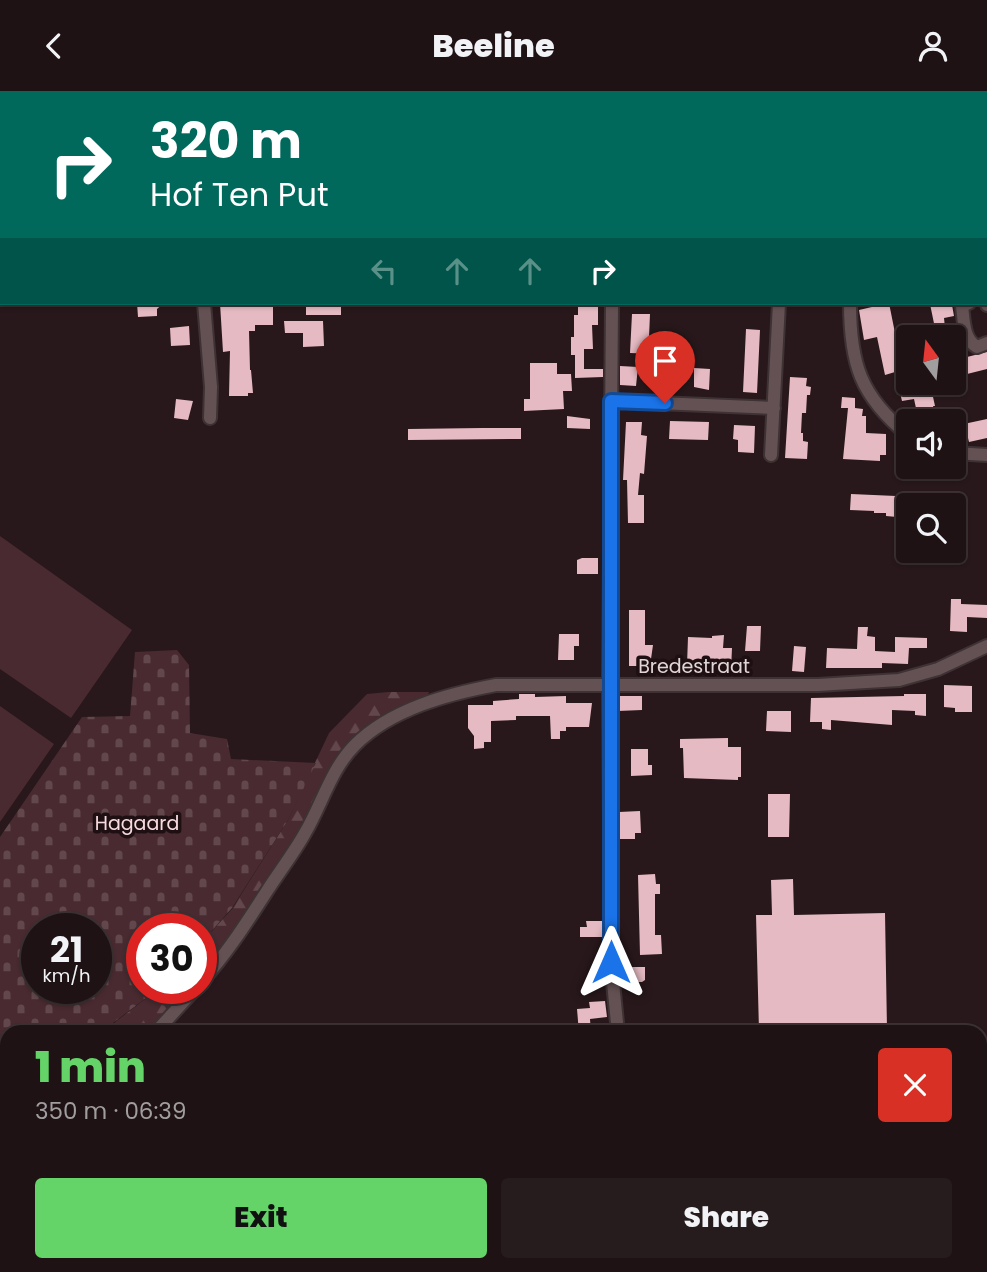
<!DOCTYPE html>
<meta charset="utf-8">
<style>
:root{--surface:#1e1214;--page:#261b1d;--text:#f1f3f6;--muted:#a19ea0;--line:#3c3234;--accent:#64d468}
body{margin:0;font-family:Poppins,sans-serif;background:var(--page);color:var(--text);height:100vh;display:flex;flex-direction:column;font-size:26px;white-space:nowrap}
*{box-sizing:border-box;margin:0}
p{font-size:23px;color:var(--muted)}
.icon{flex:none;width:38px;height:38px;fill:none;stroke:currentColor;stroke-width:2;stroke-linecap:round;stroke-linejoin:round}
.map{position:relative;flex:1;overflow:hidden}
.side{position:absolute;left:0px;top:934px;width:987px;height:247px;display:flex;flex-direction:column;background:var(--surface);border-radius:21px 21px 0 0;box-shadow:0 2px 5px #0004,0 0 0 2px var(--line)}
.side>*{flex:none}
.top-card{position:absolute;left:0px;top:0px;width:987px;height:214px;box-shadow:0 2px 5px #0004,0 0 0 2px var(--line);background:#00695c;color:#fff;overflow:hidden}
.needle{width:46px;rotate:345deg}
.buttons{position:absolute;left:896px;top:234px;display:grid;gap:14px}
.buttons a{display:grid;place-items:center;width:70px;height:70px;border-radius:7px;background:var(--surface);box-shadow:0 2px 5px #0004,0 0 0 2px var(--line);font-size:35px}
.speed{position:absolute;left:21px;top:822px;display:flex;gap:14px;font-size:35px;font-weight:700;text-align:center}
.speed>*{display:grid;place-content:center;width:91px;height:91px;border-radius:50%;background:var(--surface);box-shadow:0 2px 5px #0004,0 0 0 2px var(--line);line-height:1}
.speed small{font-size:18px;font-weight:400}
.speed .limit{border:10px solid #d22;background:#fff;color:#111}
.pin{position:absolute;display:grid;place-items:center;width:60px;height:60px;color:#fff;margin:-72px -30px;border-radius:50% 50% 50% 0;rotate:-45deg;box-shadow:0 0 7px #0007}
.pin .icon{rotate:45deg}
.me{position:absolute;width:77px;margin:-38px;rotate:0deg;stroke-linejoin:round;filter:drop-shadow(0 0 5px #0008)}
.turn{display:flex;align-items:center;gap:24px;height:147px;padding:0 35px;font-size:32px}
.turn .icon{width:91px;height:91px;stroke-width:2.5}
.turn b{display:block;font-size:49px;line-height:60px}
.lanes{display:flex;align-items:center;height:66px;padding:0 35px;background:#0003;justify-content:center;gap:35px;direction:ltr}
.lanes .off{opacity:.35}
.round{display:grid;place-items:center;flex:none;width:74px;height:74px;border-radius:7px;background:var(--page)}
.headline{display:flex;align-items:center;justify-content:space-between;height:119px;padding:0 35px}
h1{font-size:42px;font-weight:800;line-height:52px;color:var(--accent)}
.primary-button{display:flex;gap:14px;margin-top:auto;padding:14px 35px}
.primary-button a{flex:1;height:80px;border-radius:7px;background:var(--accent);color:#111;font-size:28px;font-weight:800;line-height:80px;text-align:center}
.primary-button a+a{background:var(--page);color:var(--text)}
header{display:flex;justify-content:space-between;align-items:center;height:91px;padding:0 35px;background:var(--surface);font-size:32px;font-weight:800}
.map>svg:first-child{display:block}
.built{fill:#352025}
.green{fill:#482a30}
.forest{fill:url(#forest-firs)}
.cemetery{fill:url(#cemetery-stones);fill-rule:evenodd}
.building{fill:#e5bac2}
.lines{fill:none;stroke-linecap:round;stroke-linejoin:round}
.minor-casing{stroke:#3e3234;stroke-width:16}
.motorway-casing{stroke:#3e3234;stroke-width:24}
.minor{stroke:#645154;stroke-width:12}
.motorway{stroke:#77ba77;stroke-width:21}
.route-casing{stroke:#114b97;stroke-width:18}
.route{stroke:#1a73e8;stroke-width:12}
.labels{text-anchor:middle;stroke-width:7;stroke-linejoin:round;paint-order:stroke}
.street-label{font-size:19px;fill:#e0d5d7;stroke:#1e0f12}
.park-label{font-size:19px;fill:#f8dbe0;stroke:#1e0f12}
</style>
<header><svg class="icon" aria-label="back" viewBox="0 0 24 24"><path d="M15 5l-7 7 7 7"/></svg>Beeline<svg class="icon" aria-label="person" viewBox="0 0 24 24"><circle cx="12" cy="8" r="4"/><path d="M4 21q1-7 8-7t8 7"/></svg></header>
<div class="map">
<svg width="987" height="1181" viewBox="0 0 987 1181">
<defs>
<pattern id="forest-firs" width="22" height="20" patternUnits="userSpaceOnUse" patternTransform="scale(1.75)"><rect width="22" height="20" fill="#482a30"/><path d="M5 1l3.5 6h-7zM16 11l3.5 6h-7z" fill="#62484d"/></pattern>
<pattern id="cemetery-stones" width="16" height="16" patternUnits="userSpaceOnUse" patternTransform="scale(1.75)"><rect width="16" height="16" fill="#482a30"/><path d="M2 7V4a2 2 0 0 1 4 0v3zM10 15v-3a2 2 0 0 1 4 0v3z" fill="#62484d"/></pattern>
</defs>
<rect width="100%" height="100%" fill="#28181b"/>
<path class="built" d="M980,963H987V1176L751,1178V1174H980Z"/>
<path class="green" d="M0,445L132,539L71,627L0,578Z
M0,615L54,653L0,731Z"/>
<path class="forest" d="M388,601H429L425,609L352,650L303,740L247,823L201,883V852L232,818L288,729L329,642L367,603Z
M158,898H188L149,941L101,942Z
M150,1174H397L419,1177V1181H184Z"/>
<path class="cemetery" d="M177,559L189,574L190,642L227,648L231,668L316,672L288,729L232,817L201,852V838H142V898H158L101,941L7,942V1013L5,1015L0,1012V746L82,626L130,625L135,561ZM37,838H96V898H37Z"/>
<path class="building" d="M137,212H164L157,218V225L138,226Z
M220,212H261V215L273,214V234H255V240H249L250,279H251L253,302H248V305H229L230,260L223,261Z
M578,212H598V234H592L593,258H584V278H603V286L575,287V264H571V246H574V224H578Z
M889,212L899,262H901L906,279H908V292H930L935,315H933L935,322L931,323L933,331H919L914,308L902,310L895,281L885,284L877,246L864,249L859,219Z
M937,212H949L950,215L952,214L954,225L944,227L946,247H937L930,213Z
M341,215V224H306V216Z
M632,223H650L649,246L657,247L656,263L630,262Z
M284,230H323L324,255L303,256V242H285Z
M189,235L190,254L171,255L170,237Z
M746,238L760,239L757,302L743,301Z
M987,261V278L967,283L963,267Z
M530,272H557V283H571L572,300H563L564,318L524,320V308H530Z
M620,275L638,276L636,295L620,294Z
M694,277L710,278L709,299L694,296Z
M790,286L807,287L806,295L811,296L810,304H807L806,322H802L801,342H803V350L808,351L807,368L785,367Z
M842,306L855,307V317L863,318L862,325H866V342L886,343V364H880V370L843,368L848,317H841Z
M176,308L193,310L188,329L174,327Z
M567,325L590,328V338L567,337Z
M987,328V347L969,351L967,343L962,344L959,334Z
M670,330L709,331L708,349L669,348Z
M626,331H642L641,344L647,345L644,383L640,382L638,404H644V432H628L627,389H623Z
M734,334L755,335L754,362L738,361V349L733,348Z
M482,337H521V348L408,349V338Z
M851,403L941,407V415H908V421H897V426L886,425V422H874V420L850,419Z
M582,467H598V483H577V469Z
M951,508H961V513L987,514V527L967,526V541L950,540Z
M629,519H645V554H653L650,575H629Z
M747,535H761L760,560H745Z
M858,536H868L867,545L875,546V560L895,561V546L927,547V557H909L908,573L882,572V577H826L827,557L857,558Z
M559,543H579V555H574V569H558Z
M724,544L723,557H732L731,579L720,578L718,574H687L688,546L712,547V545Z
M794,555L806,556L804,581L792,580Z
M944,594L972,595V621H955V617L944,616Z
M519,603H535V606L566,605V612H592L589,636H566V640H560V648H551L550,625H516V629L491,630V651H484V657L474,658V645L468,637V614H493V610L519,608Z
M904,603H926V625L915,624V620L892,619V634L831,629V639L822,638V631H810L811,607L904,605Z
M618,605H642V619L618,620Z
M767,620H791V641L766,640Z
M728,647V656H741V686H738V689L684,687L683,657H680V648Z
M631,658H648V674H652V684L631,685Z
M768,703H790L789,746H768Z
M640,720L641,742H635V748H620L619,721Z
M655,783L656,793H660V803H655V844H661L662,863L640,864L638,784Z
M793,788L794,824L885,822L887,938L759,940L756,824H772L771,789Z
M586,830H602V846H580V836H587Z
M624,876H645V889L642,891H624Z
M605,910L607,926L590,928L591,942H579L577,918L590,917L589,911Z"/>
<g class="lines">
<g class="minor-casing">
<path id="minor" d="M91,0L94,2
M612,0V2
M900,0V2
M194,2V0
M985,97L987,96
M985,205L987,214
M204,212L211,296L210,327
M612,212L609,594L611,871L618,942
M850,212C850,272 860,305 908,344
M969,212L962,215C964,229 963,248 977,256L987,252
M611,310L774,317
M954,362L987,364
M771,364L779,212
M201,891C226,864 247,831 267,800C279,781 294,762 305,742C322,713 331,678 355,654C391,618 448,603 496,594H818L899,589L938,578L987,555
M155,942L195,898
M0,1083L7,1073
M641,1174L643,1181"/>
</g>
<g class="motorway-casing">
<path id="motorway" d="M0,1158L7,1159
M64,1174L91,1181"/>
</g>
<use href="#minor" class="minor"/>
<use href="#motorway" class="motorway"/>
</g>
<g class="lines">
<g class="route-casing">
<path id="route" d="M611,871V310L665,312"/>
</g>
<use href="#route" class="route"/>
</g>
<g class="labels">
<g class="street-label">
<text x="694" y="582">Bredestraat</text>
</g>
<g class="park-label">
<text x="137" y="739">Hagaard</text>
</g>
</g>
</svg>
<div class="buttons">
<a><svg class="needle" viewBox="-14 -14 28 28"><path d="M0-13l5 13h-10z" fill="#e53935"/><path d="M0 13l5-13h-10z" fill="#a19ea0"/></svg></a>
<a><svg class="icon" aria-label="sound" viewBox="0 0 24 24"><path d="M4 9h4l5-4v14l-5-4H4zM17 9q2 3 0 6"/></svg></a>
<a><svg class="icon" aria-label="search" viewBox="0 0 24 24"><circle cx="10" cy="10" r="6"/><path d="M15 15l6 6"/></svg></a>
</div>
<div class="speed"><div>21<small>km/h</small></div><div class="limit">30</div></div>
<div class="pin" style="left:665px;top:312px;background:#d93025"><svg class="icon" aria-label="arrive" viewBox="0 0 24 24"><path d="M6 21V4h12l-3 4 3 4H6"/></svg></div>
<svg class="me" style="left:611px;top:871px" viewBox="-20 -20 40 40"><path d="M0-17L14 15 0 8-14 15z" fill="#1a73e8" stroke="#fff" stroke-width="4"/></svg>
<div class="top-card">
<div class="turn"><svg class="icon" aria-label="right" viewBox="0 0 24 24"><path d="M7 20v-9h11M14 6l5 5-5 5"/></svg><div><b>320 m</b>Hof Ten Put</div></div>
<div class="lanes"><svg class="icon off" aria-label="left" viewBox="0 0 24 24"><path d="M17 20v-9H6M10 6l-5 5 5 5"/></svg><svg class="icon off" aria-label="ahead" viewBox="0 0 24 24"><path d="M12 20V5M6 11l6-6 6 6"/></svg><svg class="icon off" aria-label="ahead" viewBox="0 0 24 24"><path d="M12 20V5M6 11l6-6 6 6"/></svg><svg class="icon" aria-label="right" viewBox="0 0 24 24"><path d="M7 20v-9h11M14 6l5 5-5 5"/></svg></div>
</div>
<section class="side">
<div class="headline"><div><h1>1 min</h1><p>350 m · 06:39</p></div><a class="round" style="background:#d93025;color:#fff"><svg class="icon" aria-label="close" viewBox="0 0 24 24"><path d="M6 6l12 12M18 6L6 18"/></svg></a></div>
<div class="primary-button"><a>Exit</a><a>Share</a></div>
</section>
</div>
